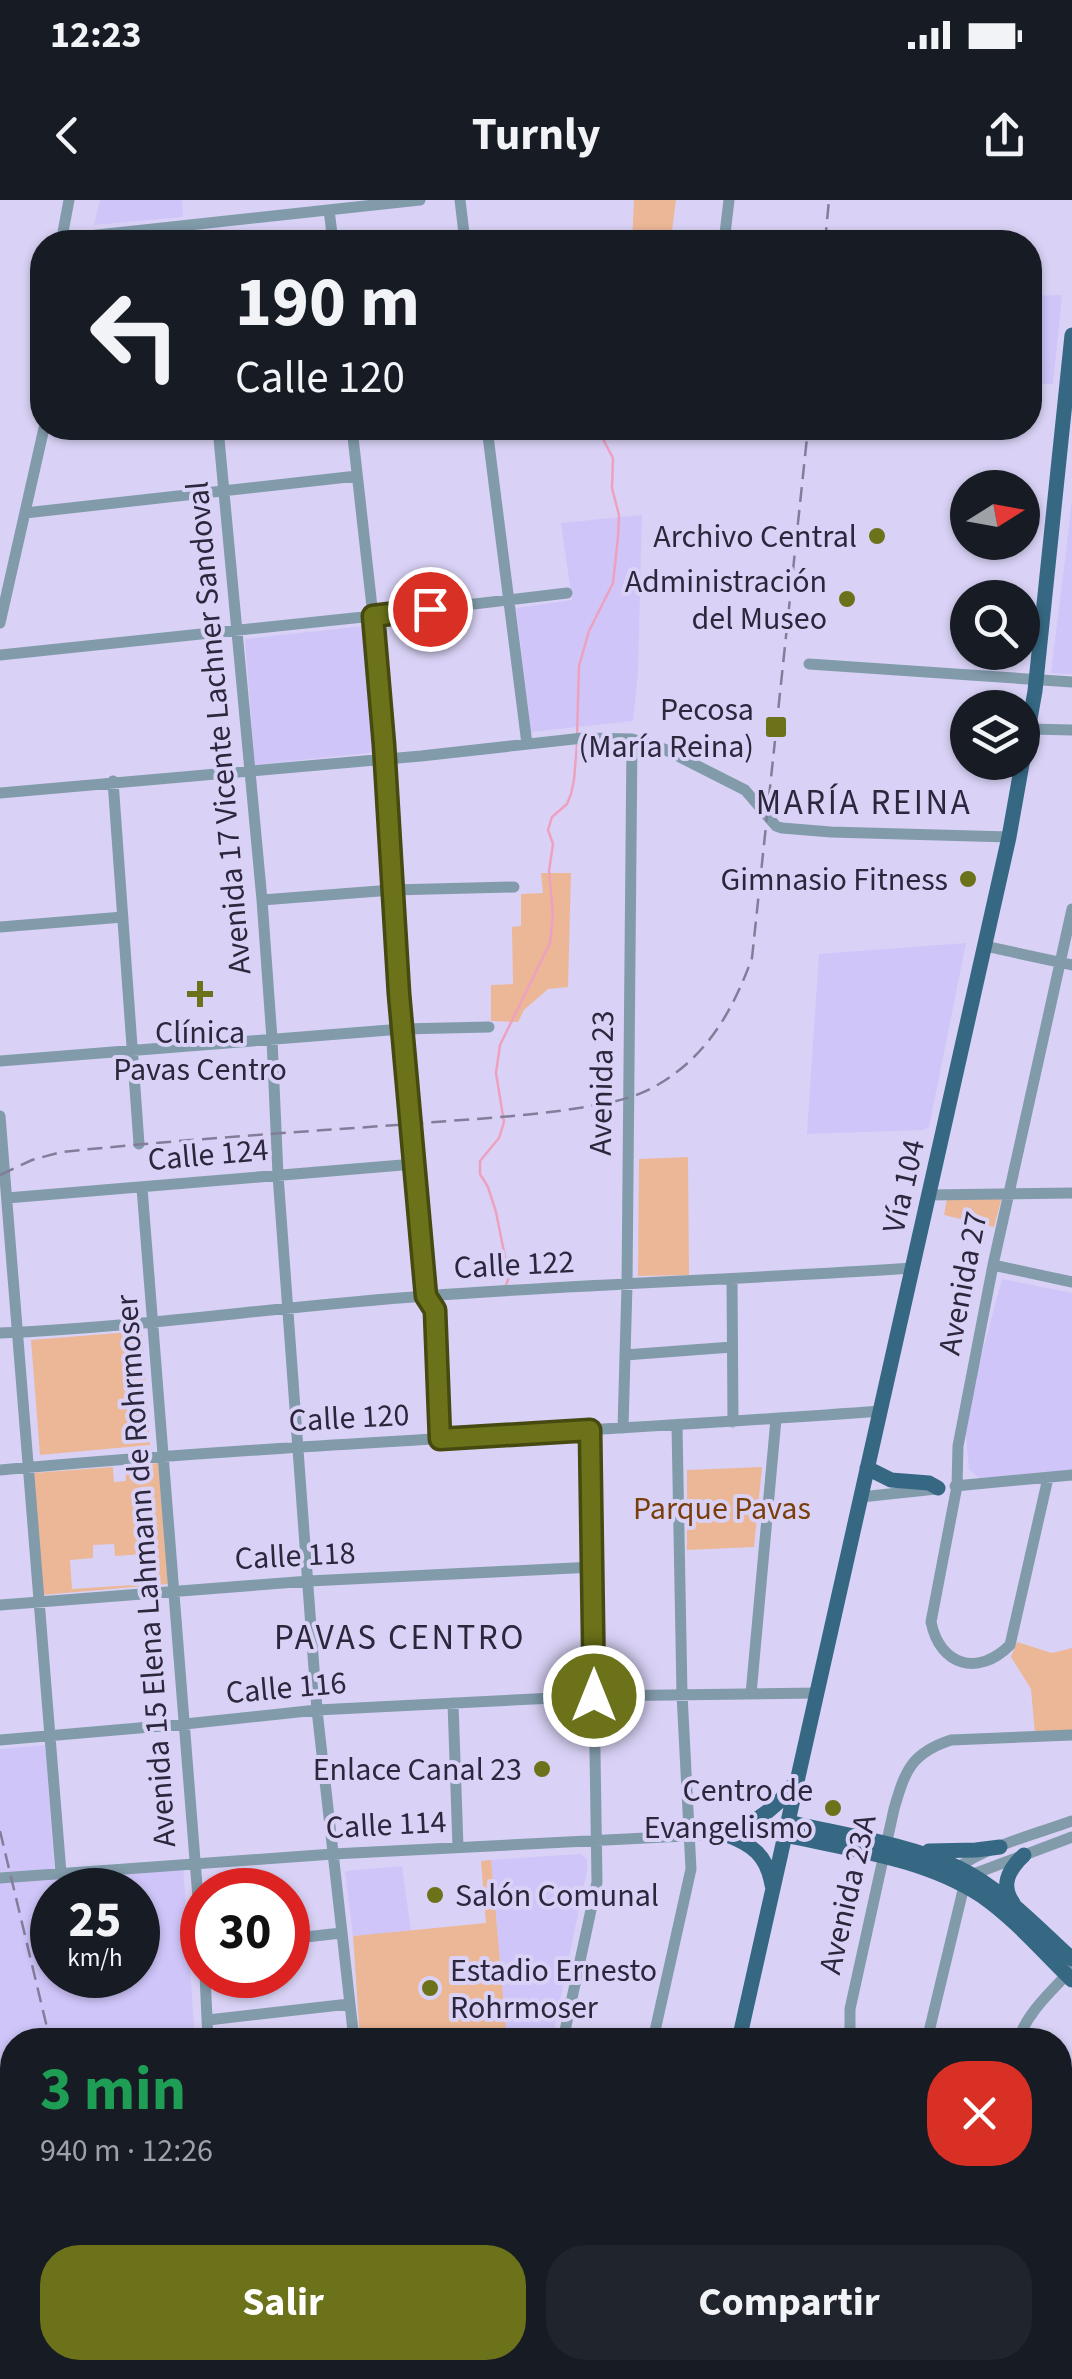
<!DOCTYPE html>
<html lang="es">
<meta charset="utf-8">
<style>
:root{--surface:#171b24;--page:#20242c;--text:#f1f3f6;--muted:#9ea1a6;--accent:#6b7219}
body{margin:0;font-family:"Source Sans 3",sans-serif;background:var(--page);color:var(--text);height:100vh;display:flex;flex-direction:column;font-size:38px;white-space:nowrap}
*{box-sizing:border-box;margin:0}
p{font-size:32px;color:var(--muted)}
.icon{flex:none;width:55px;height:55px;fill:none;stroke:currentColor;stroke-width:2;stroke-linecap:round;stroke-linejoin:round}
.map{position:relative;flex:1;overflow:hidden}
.details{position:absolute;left:0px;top:1828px;width:1072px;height:352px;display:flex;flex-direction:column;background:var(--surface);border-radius:40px 40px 0 0;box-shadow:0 2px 8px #0004}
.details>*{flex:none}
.banner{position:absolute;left:30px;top:30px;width:1012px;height:210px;border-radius:40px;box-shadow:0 2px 8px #0004;background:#171b24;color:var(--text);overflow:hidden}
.needle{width:65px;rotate:79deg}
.tools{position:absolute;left:950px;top:270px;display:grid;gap:20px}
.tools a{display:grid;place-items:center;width:90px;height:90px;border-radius:50%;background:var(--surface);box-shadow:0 2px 8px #0004;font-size:50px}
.speed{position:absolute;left:30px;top:1668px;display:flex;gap:20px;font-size:50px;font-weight:700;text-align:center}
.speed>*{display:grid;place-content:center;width:130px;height:130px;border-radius:50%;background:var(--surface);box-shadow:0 2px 8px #0004;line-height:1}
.speed small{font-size:25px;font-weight:400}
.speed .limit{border:15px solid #d22;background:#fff;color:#111}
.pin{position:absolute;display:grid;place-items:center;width:85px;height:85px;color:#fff;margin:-42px;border:5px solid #fff;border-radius:50%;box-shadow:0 2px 10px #0007}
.me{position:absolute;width:110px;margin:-55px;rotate:0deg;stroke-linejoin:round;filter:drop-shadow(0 0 8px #0008)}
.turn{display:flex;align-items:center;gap:35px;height:210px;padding:0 40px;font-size:45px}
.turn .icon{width:130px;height:130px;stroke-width:2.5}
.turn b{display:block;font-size:70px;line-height:85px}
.round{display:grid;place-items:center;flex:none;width:105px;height:105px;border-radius:40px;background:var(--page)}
.head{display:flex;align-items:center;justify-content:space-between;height:170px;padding:0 40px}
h1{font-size:60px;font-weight:700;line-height:75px;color:#1e9e55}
.primary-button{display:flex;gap:20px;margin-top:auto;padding:20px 40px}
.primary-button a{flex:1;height:115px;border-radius:40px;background:var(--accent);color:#fff;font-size:40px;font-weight:700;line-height:115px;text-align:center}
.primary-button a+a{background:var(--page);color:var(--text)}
.status{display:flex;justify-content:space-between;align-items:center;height:70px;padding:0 50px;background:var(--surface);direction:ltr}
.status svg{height:28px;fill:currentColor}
header{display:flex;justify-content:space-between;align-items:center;height:130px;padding:0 40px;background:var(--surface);font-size:45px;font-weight:700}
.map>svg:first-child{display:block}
.built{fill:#cfc5f9;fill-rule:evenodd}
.green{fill:#ecb796;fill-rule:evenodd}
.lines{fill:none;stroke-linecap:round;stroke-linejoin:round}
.stream{stroke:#eda1bf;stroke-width:2.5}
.minor{stroke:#829bab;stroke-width:11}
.major{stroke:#366883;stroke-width:15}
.rail{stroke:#837d9a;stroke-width:2.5;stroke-dasharray:15 8;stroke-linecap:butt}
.route-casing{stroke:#464a10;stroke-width:25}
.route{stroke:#6b7219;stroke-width:18}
.poi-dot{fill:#6b7219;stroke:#d9d2f6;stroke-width:4}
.labels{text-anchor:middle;stroke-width:8;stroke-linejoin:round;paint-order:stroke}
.poi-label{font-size:32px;fill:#2c273d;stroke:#d9d2f6;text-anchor:end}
.street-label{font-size:32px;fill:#2c273d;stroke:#d9d2f6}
.park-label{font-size:32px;fill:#7a3e0b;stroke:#d9d2f6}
.neighbourhood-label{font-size:35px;letter-spacing:2.5px;fill:#2c273d;stroke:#d9d2f6}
</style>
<div class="status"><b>12:23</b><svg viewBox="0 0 49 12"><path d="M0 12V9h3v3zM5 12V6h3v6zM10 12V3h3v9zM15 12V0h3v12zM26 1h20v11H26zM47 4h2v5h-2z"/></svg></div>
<header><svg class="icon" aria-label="back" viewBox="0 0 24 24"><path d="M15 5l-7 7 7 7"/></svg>Turnly<svg class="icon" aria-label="share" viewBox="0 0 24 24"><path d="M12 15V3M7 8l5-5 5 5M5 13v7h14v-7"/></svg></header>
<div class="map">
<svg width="1072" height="2179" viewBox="0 0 1072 2179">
<rect width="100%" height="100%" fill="#d9d2f6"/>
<path class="built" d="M100,0H182L183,17L94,25Z
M1062,95L1053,184H1030V96Z
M1072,299V474L1051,473L1065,360Z
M642,315L638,472L633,521L531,532L516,408L572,400L561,323Z
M364,426L376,552L255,565L245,439Z
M966,743L929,927L923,930L807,934L819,754Z
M1002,1079L1072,1093V1270L981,1280L969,1269L966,1235L977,1172Z
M45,1545L55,1678L183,1665L195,1840H12V2168H253L256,2179H0V1549ZM52,1690H138V1775H52Z
M581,1654L587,1659V1670L552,1840H507L491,1660Z
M402,1666L411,1731L353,1736L345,1671Z"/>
<path class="green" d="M634,0H676L672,31H662L657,42H632Z
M541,673H571L568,787L548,789L524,810L518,822L491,821V785L513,784L512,727L521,726V694L543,693Z
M688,957L689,1075L638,1076L639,959Z
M1002,997L994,1027L944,1015L947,998Z
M142,1131L150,1245L40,1255L31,1140Z
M159,1263L168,1384L42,1395L33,1273L113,1267L114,1282L126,1281L125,1266ZM114,1344L115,1356L145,1354L148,1384L72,1389L70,1360L93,1358V1345Z
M762,1267L754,1347L687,1350V1270Z
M1017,1442L1052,1453L1072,1448V1531L1035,1534L1031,1489L1011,1457Z
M491,1660L507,1840H360L353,1736L486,1723L481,1661Z"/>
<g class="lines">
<path class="stream" d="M577,536L579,466L589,431L613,383L618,337L619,315L612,288L613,258L597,228
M506,1085L509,1077L496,1012L488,987L480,974V961L499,938L504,922L496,873L500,845L550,743L553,714L549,671L553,644L548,630L552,617L567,604L571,594L574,580L577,544"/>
<path class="minor" d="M460,0L465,42
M329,10L333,42
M79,37L420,0
M67,38L63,32L69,0
M724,42L729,0
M218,228L262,700L272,839L278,975L317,1510L354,1840
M352,228L373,416L384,545L402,829L426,1096L435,1109L440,1239
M487,228L527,544
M25,313L357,276
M0,423L44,228
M0,455L373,416L567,393
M809,464L1072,482
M1030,529L1072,530
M113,581L139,944
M0,593L421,556L583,538L632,539L664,549L745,590L776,626L782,628L831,632L1009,637
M262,700L392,690L514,687
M0,727L123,717
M985,746L1072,765
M0,861L402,829L489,827
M0,916L61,1673
M142,988L202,1749
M929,995L1072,993
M7,998L414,964
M993,1065L1072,1082
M732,1080L733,1222
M0,1133C142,1127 283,1106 425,1096C587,1084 750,1079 912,1068
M625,1155L732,1147
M623,1228L627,1085L632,539
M0,1270C293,1243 587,1233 880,1211
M1048,1278L1010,1445C978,1477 940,1466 931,1422L957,1286L958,1246L993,1065L1072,709
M955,1286L1072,1275
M861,1297L936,1289
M0,1405L309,1381L594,1367
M751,1494L776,1219
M453,1503L458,1647
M0,1540L185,1524L317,1510L594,1496L817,1493
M955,1670C981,1648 1039,1633 1072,1621
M0,1678L333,1654L724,1634L776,1629L788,1622
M288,1739L341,1733
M205,1775L208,1840
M208,1820L349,1804
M563,1840L597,1682L590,1229
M653,1840L691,1669L682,1494L677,1226
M852,1840L850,1834V1809L894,1609C905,1571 911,1553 951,1540L1072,1535
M927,1840L964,1686L971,1675L1072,1637
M1018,1840C1028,1811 1052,1791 1072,1769
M1060,1899L1072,1902
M1060,2131L1072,2129
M265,2168L268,2179
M344,2168L346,2179
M419,2168L422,2179
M493,2168L495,2179
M1034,2168L1035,2179
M570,2179L573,2168
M762,2179L764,2168
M848,2179L850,2168"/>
<path class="major" d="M867,1268L891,1280L929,1283L938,1288
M788,1622C840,1634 912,1645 959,1668C1002,1689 1037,1727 1072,1759
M724,1634C752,1625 775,1610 793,1585
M724,1634C752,1644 767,1655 772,1685
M785,1635C852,1650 924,1658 982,1696C1015,1719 1043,1752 1072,1780
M929,1651L976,1650L1000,1647
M1013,1703C1000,1685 1009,1669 1024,1655
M739,1840L1009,637L1035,491L1072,135
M661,2179L663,2168"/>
<path class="rail" d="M825,42L829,0
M0,975L32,960L61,952C178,940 295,932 412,924C467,919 523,917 579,908C607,903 633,900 659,884C708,855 733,810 752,758L808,228
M0,1631L50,1840
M127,2168L130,2179"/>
</g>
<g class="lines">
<g class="route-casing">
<path id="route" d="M430,409L373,416L384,545L399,794L426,1096L435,1110L440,1239L590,1230L594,1496"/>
</g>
<use href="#route" class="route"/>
</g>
<g class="poi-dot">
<circle cx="877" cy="336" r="10"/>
<circle cx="847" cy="399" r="10"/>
<rect x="764" y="515" width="24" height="24" rx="5"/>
<circle cx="968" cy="679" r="10"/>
<path d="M195 779h10v10h10v10h-10v10h-10v-10h-10v-10h10z"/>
<circle cx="542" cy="1569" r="10"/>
<circle cx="833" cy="1608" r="10"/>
<circle cx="435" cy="1695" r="10"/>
<circle cx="430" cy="1788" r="10"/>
</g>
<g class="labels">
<g class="poi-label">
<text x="857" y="347">Archivo Central</text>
<text x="827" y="392">Administración<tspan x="827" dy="37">del Museo</tspan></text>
<text x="754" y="520">Pecosa<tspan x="754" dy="37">(María Reina)</tspan></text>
<text x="948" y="690">Gimnasio Fitness</text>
<text x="200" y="843" text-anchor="middle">Clínica<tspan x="200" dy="37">Pavas Centro</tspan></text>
<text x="522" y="1580">Enlace Canal 23</text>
<text x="813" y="1601">Centro de<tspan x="813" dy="37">Evangelismo</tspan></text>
<text x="455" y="1706" text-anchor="start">Salón Comunal</text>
<text x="450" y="1781" text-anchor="start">Estadio Ernesto<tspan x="450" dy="37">Rohrmoser</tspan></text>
</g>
<g class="street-label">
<text transform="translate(218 528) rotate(-95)" y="11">Avenida 17 Vicente Lachner Sandoval</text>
<text transform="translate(601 883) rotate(-89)" y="11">Avenida 23</text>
<text transform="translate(208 954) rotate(-5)" y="11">Calle 124</text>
<text transform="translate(903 986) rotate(-77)" y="11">Vía 104</text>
<text transform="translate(514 1064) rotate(-3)" y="11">Calle 122</text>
<text transform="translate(962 1083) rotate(-79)" y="11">Avenida 27</text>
<text transform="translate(349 1217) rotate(-3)" y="11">Calle 120</text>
<text transform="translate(295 1355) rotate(-3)" y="11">Calle 118</text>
<text transform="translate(145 1371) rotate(-94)" y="11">Avenida 15 Elena Lahmann de Rohrmoser</text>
<text transform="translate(286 1487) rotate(-5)" y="11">Calle 116</text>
<text transform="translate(386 1624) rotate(-3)" y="11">Calle 114</text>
<text transform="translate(847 1694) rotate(-77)" y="11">Avenida 23A</text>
</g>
<g class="park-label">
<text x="722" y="1319">Parque Pavas</text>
</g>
<g class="neighbourhood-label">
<text x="864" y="614">MARÍA REINA</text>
<text x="400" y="1449">PAVAS CENTRO</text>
</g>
</g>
</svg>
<div class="tools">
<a><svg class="needle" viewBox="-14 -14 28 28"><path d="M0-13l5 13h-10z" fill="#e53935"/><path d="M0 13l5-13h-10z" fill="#9ea1a6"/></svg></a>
<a><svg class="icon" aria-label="search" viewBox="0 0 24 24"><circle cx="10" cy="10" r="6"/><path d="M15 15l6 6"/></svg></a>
<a><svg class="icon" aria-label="layers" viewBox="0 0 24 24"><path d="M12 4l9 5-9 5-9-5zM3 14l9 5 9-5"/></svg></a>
</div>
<div class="speed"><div>25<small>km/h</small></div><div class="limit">30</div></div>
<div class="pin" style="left:430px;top:409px;background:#d93025"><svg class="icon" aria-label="arrive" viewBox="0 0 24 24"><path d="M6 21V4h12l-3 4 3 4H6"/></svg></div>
<svg class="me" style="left:594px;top:1496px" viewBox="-20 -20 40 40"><circle r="17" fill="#6b7219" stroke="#fff" stroke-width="3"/><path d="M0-11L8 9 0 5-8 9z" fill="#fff"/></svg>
<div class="banner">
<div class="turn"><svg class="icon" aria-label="left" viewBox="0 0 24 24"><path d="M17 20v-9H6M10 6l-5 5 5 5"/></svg><div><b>190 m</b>Calle 120</div></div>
</div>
<section class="details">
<div class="head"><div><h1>3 min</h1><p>940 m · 12:26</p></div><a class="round" style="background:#d93025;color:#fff"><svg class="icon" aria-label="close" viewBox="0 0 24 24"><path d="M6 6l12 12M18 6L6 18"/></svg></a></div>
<div class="primary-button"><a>Salir</a><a>Compartir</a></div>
</section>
</div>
